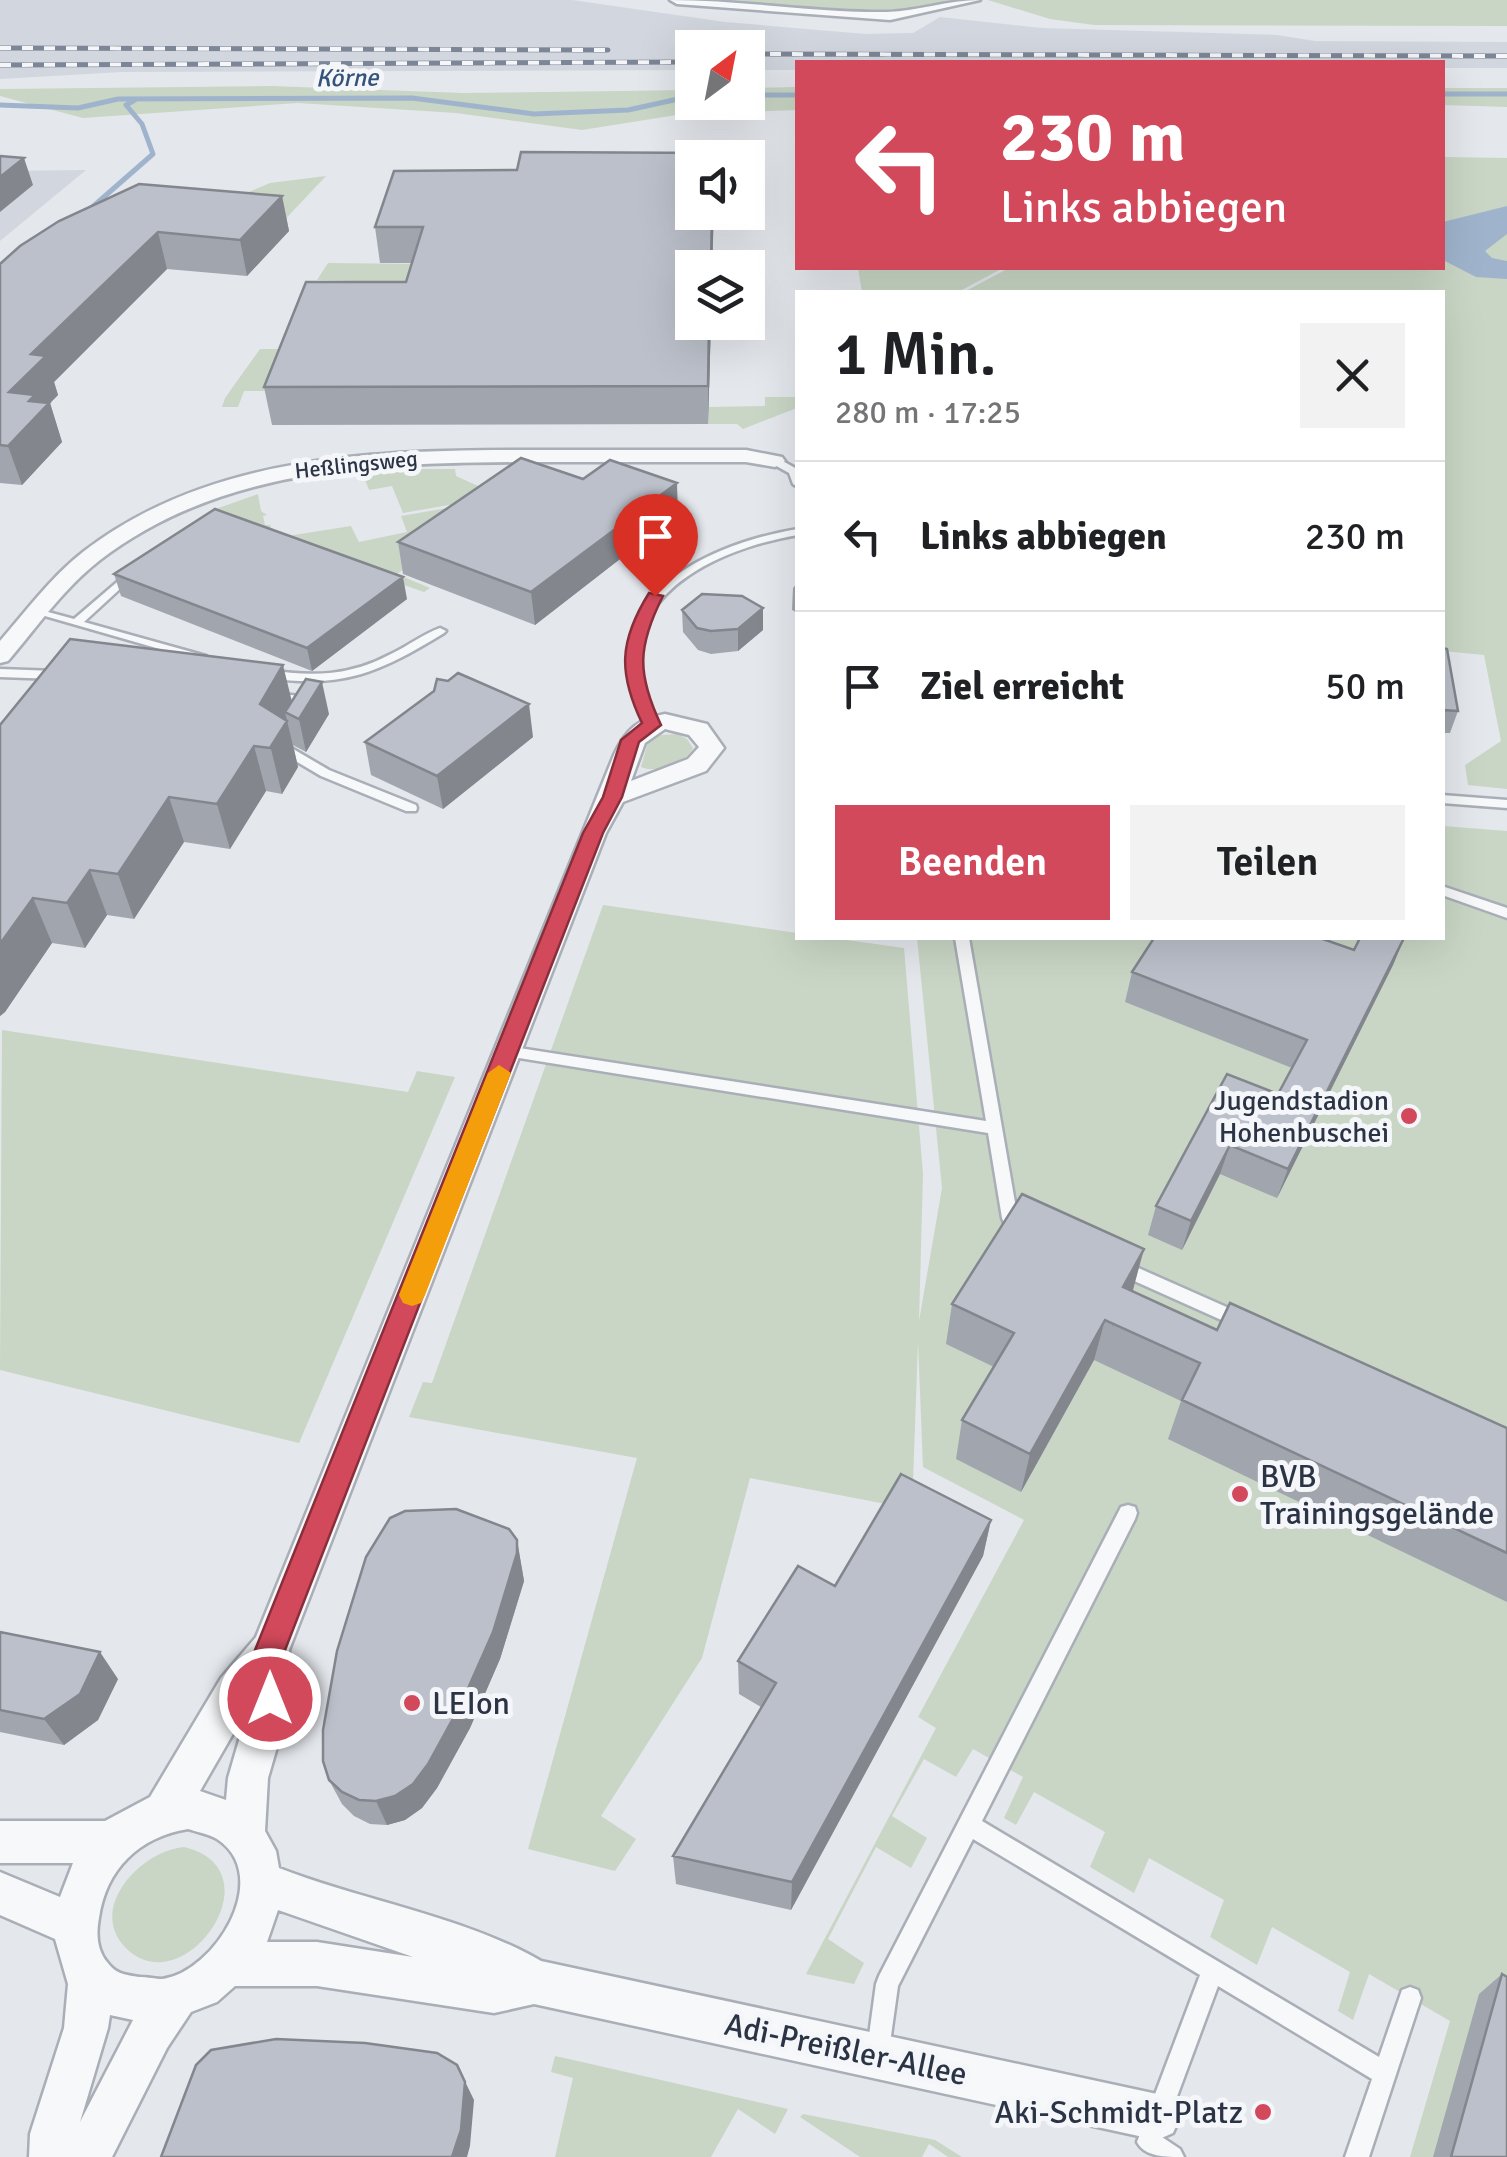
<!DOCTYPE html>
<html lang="de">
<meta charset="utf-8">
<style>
:root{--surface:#fff;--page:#f2f2f2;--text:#202124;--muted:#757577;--line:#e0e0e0;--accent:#d1495b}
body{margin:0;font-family:Signika,sans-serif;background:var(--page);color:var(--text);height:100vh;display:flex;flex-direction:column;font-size:38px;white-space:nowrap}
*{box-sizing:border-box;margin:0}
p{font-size:32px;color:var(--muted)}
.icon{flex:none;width:55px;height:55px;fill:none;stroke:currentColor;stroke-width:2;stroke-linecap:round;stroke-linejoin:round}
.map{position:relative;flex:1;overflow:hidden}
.details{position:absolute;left:795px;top:290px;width:650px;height:650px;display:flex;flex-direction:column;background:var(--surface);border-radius:0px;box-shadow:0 10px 40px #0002}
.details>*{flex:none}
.top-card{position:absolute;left:795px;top:60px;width:650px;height:210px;border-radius:0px;box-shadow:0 10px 40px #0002;background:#d1495b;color:#fff;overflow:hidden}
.needle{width:65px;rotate:32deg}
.tools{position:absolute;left:675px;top:30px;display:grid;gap:20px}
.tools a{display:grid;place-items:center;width:90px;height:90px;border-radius:0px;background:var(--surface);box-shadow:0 10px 40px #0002;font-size:50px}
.pin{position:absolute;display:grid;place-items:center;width:85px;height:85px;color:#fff;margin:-102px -42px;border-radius:50% 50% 50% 0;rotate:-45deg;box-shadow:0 0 10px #0007}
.pin .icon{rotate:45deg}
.me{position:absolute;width:110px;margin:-55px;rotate:0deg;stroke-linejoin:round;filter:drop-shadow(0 0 8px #0008)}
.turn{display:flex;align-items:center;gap:35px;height:210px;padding:0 40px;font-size:45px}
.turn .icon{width:130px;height:130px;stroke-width:2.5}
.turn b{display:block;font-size:70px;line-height:85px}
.round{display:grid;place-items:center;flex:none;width:105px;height:105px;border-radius:0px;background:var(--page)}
.overview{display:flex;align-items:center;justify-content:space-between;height:170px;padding:0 40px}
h1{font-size:60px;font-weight:600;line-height:75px}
.action{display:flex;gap:20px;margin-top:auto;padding:20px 40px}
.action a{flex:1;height:115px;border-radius:0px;background:var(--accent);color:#fff;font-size:40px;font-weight:600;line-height:115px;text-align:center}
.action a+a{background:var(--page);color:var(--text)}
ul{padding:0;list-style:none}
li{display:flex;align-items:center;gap:30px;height:150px;padding:0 40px;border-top:2px solid var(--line)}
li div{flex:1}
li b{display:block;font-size:38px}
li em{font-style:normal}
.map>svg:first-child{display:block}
.built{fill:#d2d6de}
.green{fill:#c9d6c5}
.water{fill:#9fb4cc}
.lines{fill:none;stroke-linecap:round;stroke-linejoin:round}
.stream{stroke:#9fb4cc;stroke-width:5}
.lane-casing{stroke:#a9aeb7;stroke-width:5}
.street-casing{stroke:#a9aeb7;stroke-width:5}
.lane{fill:#f7f8fa;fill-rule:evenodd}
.street{fill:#f7f8fa;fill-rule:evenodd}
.rail-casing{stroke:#7d8696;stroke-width:5}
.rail{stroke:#f4f6f9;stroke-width:4;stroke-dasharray:11;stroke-linecap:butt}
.wall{fill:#a1a5ae}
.shaded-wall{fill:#83868d}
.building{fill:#bbc0ca;stroke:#83868d;stroke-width:2.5}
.route{fill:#d1495b;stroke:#882f3b;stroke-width:2.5}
.slow{fill:#f59e0b}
.poi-dot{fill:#d1495b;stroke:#f4f6f9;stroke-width:4}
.labels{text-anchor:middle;stroke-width:10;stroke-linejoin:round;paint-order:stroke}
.far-street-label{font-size:22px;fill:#2b3445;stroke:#f4f6f9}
.far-water-label{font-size:25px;font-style:italic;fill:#34527a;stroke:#f4f6f9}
.poi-label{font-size:28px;fill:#2b3445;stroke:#f4f6f9;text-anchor:end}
.near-poi-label{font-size:32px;fill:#2b3445;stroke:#f4f6f9;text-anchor:start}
.near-street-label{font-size:32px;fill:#2b3445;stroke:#f4f6f9}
</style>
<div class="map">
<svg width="1507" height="2157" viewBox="0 0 1507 2157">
<rect width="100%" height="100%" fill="#e4e7ec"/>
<path class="built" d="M0,0H572L725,22L865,34L913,33L940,17L1042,28L1277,35L1315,41L1507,42V68H1443L1442,62H798L797,70H748V48H692V70L122,72L0,79Z
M86,170L0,241V171Z"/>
<path class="green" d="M699,0H963L897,13Z
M988,0H1507V26L1094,25L1050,19Z
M271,86L463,93L692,90V102H748V88L797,87L798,110L683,114L582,130L456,113L298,103L83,118L0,96V89Z
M1443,88H1507V107L1443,105Z
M1443,157L1507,158V789L1468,785L1465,765L1501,741L1484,655L1443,651L1442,292H964L1009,268H1442Z
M326,176L275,230L244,194L270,183Z
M328,263L426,264L420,283L317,280Z
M858,268H1003L958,292H862Z
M260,349H299L283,391H244L238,407H222L225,398Z
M765,397H797V408L743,429L737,424H708L709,407L765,406Z
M394,469H455L456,476L500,496L403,513L392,486L369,490L362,472Z
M258,494L261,511L267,515L263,516L265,525H270L275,538L351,526L359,542L407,532L401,516L505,498L397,574L430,588L424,592L273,539L210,511Z
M678,734L687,739L693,748C685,764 657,774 641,767L648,742L660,735Z
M1443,826L1507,831V2157H1410L1450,2021L1369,1974L1353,2020L1338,2011L1350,1972L1272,1927L1257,1965L1210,1937L1224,1900L1149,1858L1134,1893L1090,1867L1105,1832L1034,1792L1016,1825L1004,1818L1023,1777L973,1749L956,1777L924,1759L892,1816L927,1838L911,1868L876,1847L828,1939L864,1963L854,1984L806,1974L936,1728L918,1717L1024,1520L923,1467L918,1342L912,1509L750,1478L702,1658L601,1816L636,1839L615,1871L528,1849L637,1458L409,1417L423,1382L432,1383L603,905L797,933L798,938H832L904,948L923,1174L919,1321L942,1188L917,938H1442Z
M2,1030L408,1092L417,1071L455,1077L299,1443L0,1370Z
M184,1847C278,1869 187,2001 129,1951C84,1912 139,1851 184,1847Z
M555,2056L582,2062L788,2109L775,2134L738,2109L711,2157H555L573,2078L551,2072Z
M803,2114L935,2140L962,2157H948L929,2144L922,2157H860L800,2117Z"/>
<path class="water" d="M1507,206V234L1485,251L1492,258L1507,261V279L1476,277L1443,260V222Z"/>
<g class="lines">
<path class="stream" d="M1442,94H1507
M748,95H798
M0,105L78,108L118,99L412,98L534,114L628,110L692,96
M89,210L153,154L142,124L126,105L135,100"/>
<g class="lane-casing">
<path id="lane" d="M771,459H779L797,469L798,487L793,484L789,473L771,463Z
M798,529V535C728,547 628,586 639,674C642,692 650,709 658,725L652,729L648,728C581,608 695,546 798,529Z
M130,571L134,572V576L84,622L206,656V660H198L31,612L37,609L74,619Z
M440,628L446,631L444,633C380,672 344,689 268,678L262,674L268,670C313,677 350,676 391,654C408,646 423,634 440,628Z
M0,669L56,671L62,675L56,679L0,677Z
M272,693L310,697L316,701L288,746L329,770L416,805L417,808L416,811H406L321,776L277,750L275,747L302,704L268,700L266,697Z
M1442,795L1507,800V808L1442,803Z
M1442,886L1507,908V918L1442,895Z
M955,938H969L1017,1214L1030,1219L1032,1224L1030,1229L1024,1230L1004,1223L1002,1218L988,1133L507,1056L500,1051L507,1046L986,1121Z
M1118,1259L1249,1317L1251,1322L1249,1327L1243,1329L1237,1327L1112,1271L1110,1266L1112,1261Z
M1128,1505L1135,1507L1137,1513L1135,1519L982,1821L1379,2057L1402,1990L1410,1987L1418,1990L1421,1998L1369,2157H1345L1372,2079L1218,1986L1162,2137L1180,2149L1184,2157C1165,2157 1145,2157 1137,2142L1200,1975L973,1839L898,1986L889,2050L886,2058L878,2061L870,2058L867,2050L876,1984L879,1976L1121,1507Z"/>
</g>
<g class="street-casing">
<path id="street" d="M670,0C743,0 815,13 887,12C918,11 948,0 980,0L890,20L677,4Z
M534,450H746L782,457L785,461L775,467L746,462C673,462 600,462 526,462C378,463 223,466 100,560C64,588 37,627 8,661L0,663V641C26,611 51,577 83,552C211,453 379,450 534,450Z
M665,714L707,724L724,748L706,771L623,802L606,833L289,1650L291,1699L268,1778L265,1831L276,1851L279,1868C361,1900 468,1918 541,1961L1157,2094L1173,2101L1180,2117L1173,2133L1157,2140L534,2004L494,2013L317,1986H235L217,2002L191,2012L167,2048L112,2157H29L30,2134L64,2028L68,1984L55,1939L0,1915V1872L60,1897L73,1863H0V1821H105L150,1797L221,1678L256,1637L614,755C626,729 638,719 665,714ZM665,729L689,735L699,747L688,759L631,781L645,743ZM249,1706L228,1778L226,1800L200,1791ZM188,1829C197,1832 209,1834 217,1839C274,1876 215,1972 162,1979C156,1979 147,1977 140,1977C125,1975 116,1974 107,1962C97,1950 96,1934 99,1918C106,1869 139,1837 188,1829ZM278,1910L413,1957L317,1942H267ZM110,2015L133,2020L80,2122L108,2028Z"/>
</g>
<use href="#lane" class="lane"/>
<use href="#street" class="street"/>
<g class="rail-casing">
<path id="rail" d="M0,48L608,50
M748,54L1507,56
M0,65L692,62"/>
</g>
<use href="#rail" class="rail"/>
</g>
<path class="wall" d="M394,171L692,322H711L708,424L272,425L264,387L406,282L412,263H380L375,227Z
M282,196L289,231L247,276L167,269L54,382L58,395L50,403L62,442L22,485L0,483V264Z
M583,479L678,514L535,625L403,574L398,542Z
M114,574L407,599L312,671L121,596Z
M798,582V613L792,610L793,588Z
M763,608V630L738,651L711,654L698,650L683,632L682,610Z
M1442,648L1458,711L1450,733H1442Z
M434,691L533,737L443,809L371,775L365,742Z
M292,701L329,714L306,752L293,745L288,721L298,767L282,794L266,791L230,849L184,842L134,919L107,915L85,948L52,943L5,1012L0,1016V725Z
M1404,938L1393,965L1277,1198L1220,1174L1182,1250L1148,1235L1156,1206L1278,1094L1292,1068L1125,1002L1132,972L1354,950Z
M1132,1291L1217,1330L1507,1428V1602L1168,1439L1181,1401L1094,1360L1021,1492L956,1459L962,1420L994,1367L946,1344L952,1304Z
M991,1520L983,1556L791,1910L676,1884L673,1856L761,1707L739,1694L738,1661L835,1586Z
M517,1540L524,1581L500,1659L470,1728L437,1788L422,1808L405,1820L387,1825L370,1824L354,1816L342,1804L329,1780Z
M0,1632L118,1679L98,1720L64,1745L0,1732Z
M1502,1974L1507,2157H1433L1479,1994Z"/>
<path class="shaded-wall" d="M24,158L33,185L0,212V177Z
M282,196L289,231L247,276L240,240Z
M712,212H714L712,268H711Z
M158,232L167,269L54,382L58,395L50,403L62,442L22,485L8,446L9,392L31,354Z
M709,322H711L708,424V386Z
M677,483L678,514L535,625L531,592Z
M403,577L407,599L312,671L307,648Z
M763,608V630L738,651V629Z
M283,665L294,710L285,712L298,767L282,794L260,704Z
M322,682L329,714L306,752L299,719Z
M529,704L533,737L443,809L437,776Z
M254,746L266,791L230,849L217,804Z
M169,797L184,842L134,919L118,874Z
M90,870L107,915L85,948L67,903Z
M33,898L52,943L5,1012L0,1016V944Z
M1404,938L1393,965L1277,1198L1288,1169Z
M1230,1145L1220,1174L1182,1250L1191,1221Z
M1144,1249L1133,1290L1112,1327L1123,1287Z
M1105,1320L1094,1360L1021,1492L1030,1454Z
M991,1520L983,1556L791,1910L792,1882Z
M517,1540L524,1581L500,1659L470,1728L437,1788L422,1808L405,1820L387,1825L376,1801Z
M100,1652L118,1679L98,1720L64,1745L44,1719Z
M457,2065L474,2100L470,2146L467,2157H452Z"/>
<path class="building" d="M521,152L714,153V158H692V212H712L711,268H692V322H709L708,386L264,387L306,282H406L423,227H375L394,171L517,170Z
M0,156L24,158L0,177Z
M139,184L282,196L240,240L158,232L31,354L46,356L9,392L35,395L29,401L49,403L8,446L0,445V264L20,246L59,221Z
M521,458L583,479L610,460L677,483L531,592L398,542Z
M215,509L403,577L307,648L114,574Z
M702,594L742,596L763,608L738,629L711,631L697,628L682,610Z
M70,639L283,665L260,704L287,721L270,748L254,746L217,804L169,797L118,874L90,870L67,903L33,898L0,944V725Z
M1442,648L1447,649L1458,711L1442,710Z
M458,673L529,704L437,776L365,742L434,691L437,679L448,681Z
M306,679L322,682L299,719L285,712Z
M1154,938H1320L1354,950L1360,938H1404L1288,1169L1230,1145L1191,1221L1156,1206L1227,1074L1278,1094L1307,1040L1132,972Z
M1022,1194L1144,1249L1123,1287L1217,1330L1230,1303L1507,1428V1553L1182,1400L1200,1363L1105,1320L1030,1454L962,1420L1014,1333L952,1304Z
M901,1474L991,1520L792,1882L673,1856L776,1683L738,1661L798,1566L835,1586Z
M456,1509L509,1529L517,1540V1553L493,1632L462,1702L428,1764L413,1784L395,1796L376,1801L359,1800L342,1792L329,1780L323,1761V1730L337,1651L366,1557L390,1518L405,1511Z
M0,1632L100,1652L80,1694L44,1719L0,1710Z
M1502,1974L1507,1977V2157H1451Z
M276,2039L365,2043L437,2053L457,2065L465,2082L461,2130L452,2157H161L196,2065L211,2050Z"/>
<path class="route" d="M649,593L663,596C637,647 637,674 661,725L639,742L622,797L603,833L285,1650L286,1699L281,1709L270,1714L260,1709L255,1699V1650L583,833L603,797L621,740L642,723C618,673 619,641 649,593Z"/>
<path class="slow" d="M499,1065L511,1073L425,1295L421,1303L412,1306L403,1303L399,1295L488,1073Z"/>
<g class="poi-dot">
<circle cx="1409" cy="1116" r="10"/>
<circle cx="1240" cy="1494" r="10"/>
<circle cx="412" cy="1703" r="10"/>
<circle cx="1263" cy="2112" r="10"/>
</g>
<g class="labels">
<g class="far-street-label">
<text transform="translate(356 464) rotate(-6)" y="8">Heßlingsweg</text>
</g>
<g class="far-water-label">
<text transform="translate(347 77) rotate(-1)" y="9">Körne</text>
</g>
<g class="poi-label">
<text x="1389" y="1110">Jugendstadion<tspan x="1389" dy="32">Hohenbuschei</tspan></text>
</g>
<g class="near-poi-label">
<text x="1260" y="1487">BVB<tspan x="1260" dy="37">Trainingsgelände</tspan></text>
<text x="432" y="1714">LEIon</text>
<text x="1243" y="2123" text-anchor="end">Aki-Schmidt-Platz</text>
</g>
<g class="near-street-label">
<text transform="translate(846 2049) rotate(12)" y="11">Adi-Preißler-Allee</text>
</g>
</g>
</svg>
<div class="tools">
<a><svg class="needle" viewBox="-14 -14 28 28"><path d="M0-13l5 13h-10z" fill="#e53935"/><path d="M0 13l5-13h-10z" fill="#757577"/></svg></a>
<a><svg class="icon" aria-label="sound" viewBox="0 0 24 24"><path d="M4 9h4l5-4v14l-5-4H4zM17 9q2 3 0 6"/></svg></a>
<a><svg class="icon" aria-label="layers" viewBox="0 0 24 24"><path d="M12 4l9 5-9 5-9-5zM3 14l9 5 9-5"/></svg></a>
</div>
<div class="pin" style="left:655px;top:596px;background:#d93025"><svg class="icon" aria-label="arrive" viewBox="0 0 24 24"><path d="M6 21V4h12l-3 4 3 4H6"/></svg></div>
<svg class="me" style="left:270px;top:1699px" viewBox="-20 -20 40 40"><circle r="17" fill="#d1495b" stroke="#fff" stroke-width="3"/><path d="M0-11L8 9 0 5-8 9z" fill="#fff"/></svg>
<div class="top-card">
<div class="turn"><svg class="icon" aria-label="left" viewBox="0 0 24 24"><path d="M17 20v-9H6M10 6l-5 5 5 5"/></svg><div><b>230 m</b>Links abbiegen</div></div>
</div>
<section class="details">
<div class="overview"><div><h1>1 Min.</h1><p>280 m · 17:25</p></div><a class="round"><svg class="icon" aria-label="close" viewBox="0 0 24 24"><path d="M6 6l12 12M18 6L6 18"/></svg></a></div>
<ul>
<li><svg class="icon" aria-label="left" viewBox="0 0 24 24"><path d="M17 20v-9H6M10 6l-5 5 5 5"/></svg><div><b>Links abbiegen</b></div><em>230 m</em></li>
<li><svg class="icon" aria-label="arrive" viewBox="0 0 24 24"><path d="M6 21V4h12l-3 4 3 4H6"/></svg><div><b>Ziel erreicht</b></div><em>50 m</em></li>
</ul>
<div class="action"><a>Beenden</a><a>Teilen</a></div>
</section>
</div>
